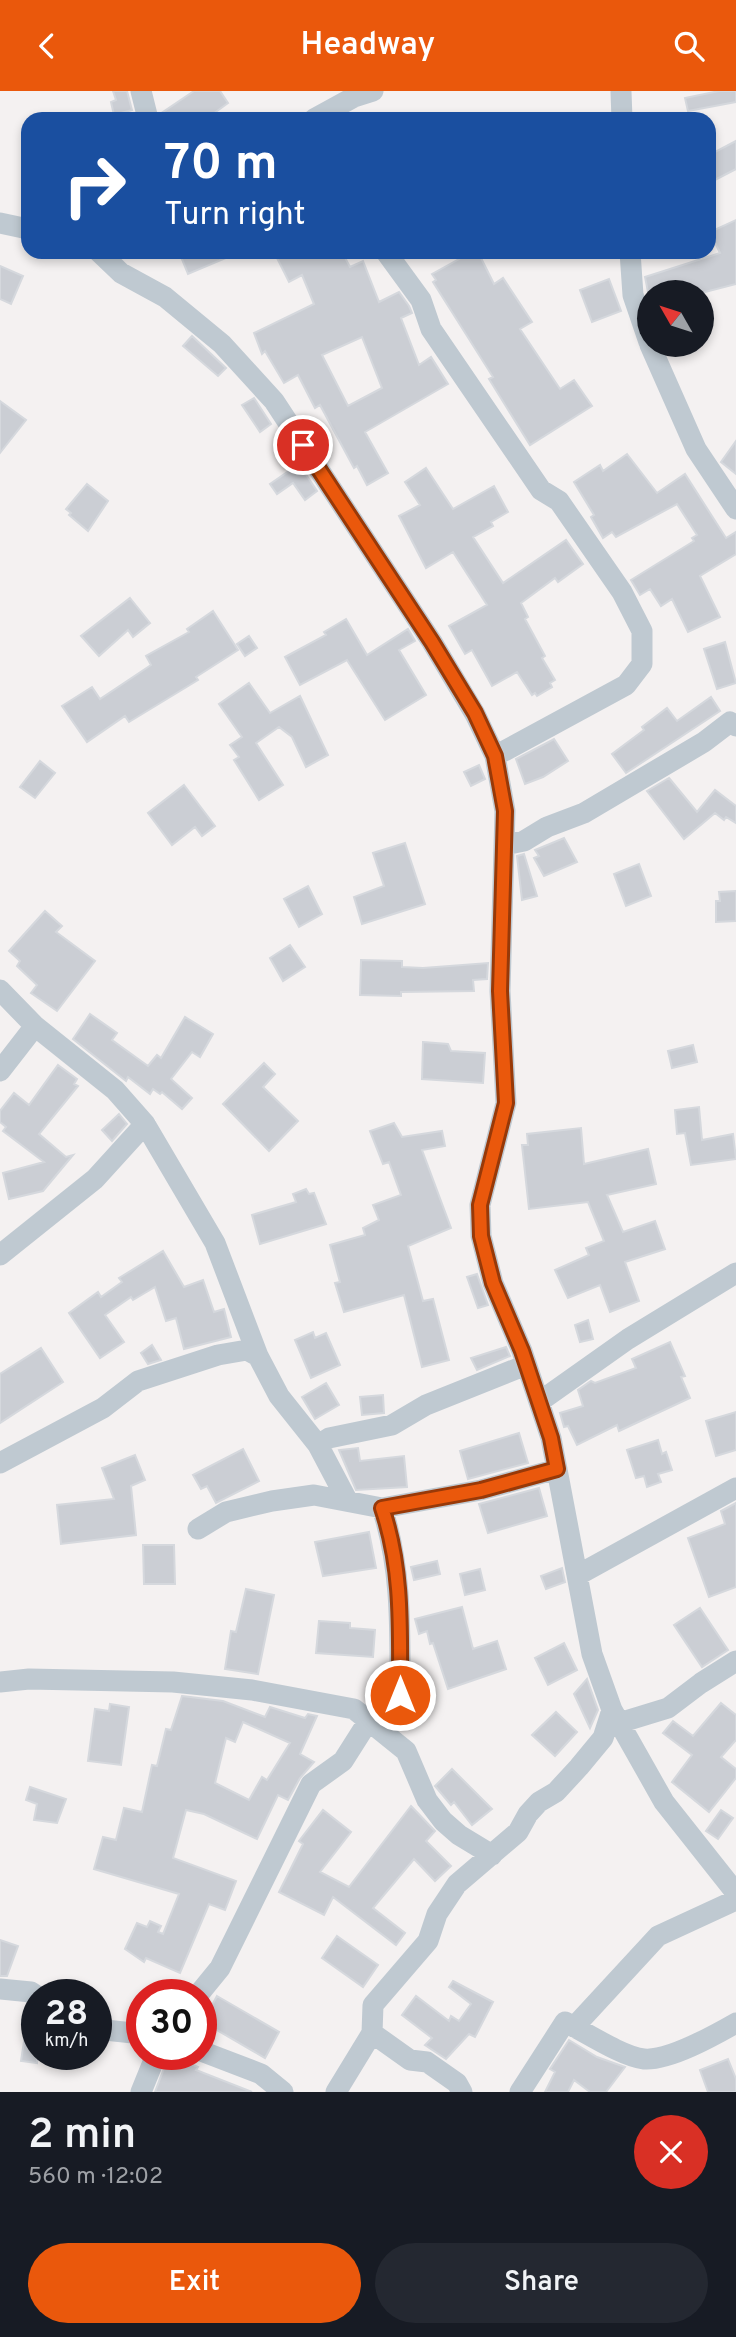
<!DOCTYPE html>
<meta charset="utf-8">
<style>
:root{--surface:#171b24;--page:#242831;--text:#f1f3f6;--muted:#9ea1a6;--accent:#ea580c}
body{margin:0;font-family:Overpass,sans-serif;background:var(--page);color:var(--text);height:100vh;display:flex;flex-direction:column;font-size:26px;white-space:nowrap}
*{box-sizing:border-box;margin:0}
p{font-size:23px;color:var(--muted)}
.icon{flex:none;width:38px;height:38px;fill:none;stroke:currentColor;stroke-width:2;stroke-linecap:round;stroke-linejoin:round}
.map{position:relative;height:2001px;overflow:hidden}
.drawer{display:flex;flex-direction:column;background:var(--surface);flex:1}
.drawer>*{flex:none}
.hud{position:absolute;left:21px;top:21px;width:695px;height:147px;border-radius:21px;box-shadow:0 4px 10px #0003;background:#1a4fa0;color:#fff;overflow:hidden}
.needle{width:46px;rotate:309deg}
.controls{position:absolute;left:637px;top:189px;display:grid;gap:14px}
.controls a{display:grid;place-items:center;width:77px;height:77px;border-radius:50%;background:var(--surface);box-shadow:0 4px 10px #0003;font-size:35px}
.speed{position:absolute;left:21px;top:1888px;display:flex;gap:14px;font-size:35px;font-weight:700;text-align:center}
.speed>*{display:grid;place-content:center;width:91px;height:91px;border-radius:50%;background:var(--surface);box-shadow:0 4px 10px #0003;line-height:1}
.speed small{font-size:18px;font-weight:400}
.speed .limit{border:10px solid #d22;background:#fff;color:#111}
.pin{position:absolute;display:grid;place-items:center;width:60px;height:60px;color:#fff;margin:-30px;border:4px solid #fff;border-radius:50%;box-shadow:0 2px 7px #0007}
.me{position:absolute;width:77px;margin:-38px;rotate:0deg;stroke-linejoin:round;filter:drop-shadow(0 0 5px #0008)}
.turn{display:flex;align-items:center;gap:24px;height:147px;padding:0 28px;font-size:32px}
.turn .icon{width:91px;height:91px;stroke-width:2.5}
.turn b{display:block;font-size:49px;line-height:60px}
.round{display:grid;place-items:center;flex:none;width:74px;height:74px;border-radius:37px;background:var(--page)}
.overview{display:flex;align-items:center;justify-content:space-between;height:119px;padding:0 28px}
h1{font-size:42px;font-weight:600;line-height:52px}
.button{display:flex;gap:14px;margin-top:auto;padding:14px 28px}
.button a{flex:1;height:80px;border-radius:42px;background:var(--accent);color:#fff;font-size:28px;font-weight:600;line-height:80px;text-align:center}
.button a+a{background:var(--page);color:var(--text)}
header{display:flex;justify-content:space-between;align-items:center;height:91px;padding:0 28px;background:var(--accent);color:#fff;font-size:32px;font-weight:600}
.map>svg:first-child{display:block}
.building{fill:#cbced4;stroke:#d5d8dd;stroke-width:2;fill-rule:evenodd}
.lines{fill:none;stroke-linecap:round;stroke-linejoin:round}
.street{stroke:#bfc9d1;stroke-width:21}
.route-casing{stroke:#983908;stroke-width:18}
.route{stroke:#ea580c;stroke-width:12}
</style>
<header><svg class="icon" aria-label="back" viewBox="0 0 24 24"><path d="M15 5l-7 7 7 7"/></svg>Headway<svg class="icon" aria-label="search" viewBox="0 0 24 24"><circle cx="10" cy="10" r="6"/><path d="M15 15l6 6"/></svg></header>
<div class="map">
<svg width="736" height="2001" viewBox="0 0 736 2001">
<rect width="100%" height="100%" fill="#f4f1f1"/>
<path class="building" d="M113,0H127L132,19L114,24L111,11L116,9Z
M194,0H220L228,12L206,28H161L160,23Z
M719,0H736V11L688,20L685,7Z
M736,50V78L709,92V64Z
M736,129V193L705,201H648L645,186L720,162L710,141Z
M179,161H240L188,183Z
M283,161H342L350,176L363,170L379,211L399,201L409,215L412,222L401,227L419,274L431,266L448,293L365,341L388,382L367,394L357,375L354,377L320,314L315,317L298,284L284,292L265,260L262,263L254,242L314,213L302,184L289,191L277,167ZM362,246L382,297L348,315L322,264Z
M456,161H478L494,193L503,187L532,231L520,238L560,298L574,289L592,315L530,354L489,288L493,286L433,191L436,189L432,183L459,168Z
M0,175L23,185L11,213L0,208Z
M609,188L621,220L592,231L580,199Z
M192,245L226,277L218,285L183,255Z
M254,307L271,333L260,341L242,314Z
M0,310L26,329L0,362Z
M736,350V383L721,371Z
M627,363L657,402L685,383L726,447L736,441V463L700,485L720,526L688,541L672,508L661,515L650,498L640,504L631,489L694,450L692,447L697,444L677,413L616,446L612,441L603,447L591,426L594,424L574,391L600,374L603,380Z
M299,373L317,400L305,409L293,392L277,403L270,393Z
M426,377L453,418L494,395L508,421L491,431L493,435L473,446L503,492L566,449L583,473L558,491L555,487L521,512L528,526L525,528L545,565L542,567L555,589L550,592L552,596L537,605L535,602L532,604L517,581L492,595L472,559L465,563L449,535L487,514L453,461L426,477L399,425L420,414L405,391Z
M87,393L108,410L88,440L69,424L71,422L66,418Z
M130,507L150,532L133,546L128,539L99,565L81,545Z
M213,520L238,559L196,586L198,589L129,631L125,625L87,651L62,615L92,596L100,608L151,574L146,565L189,541L187,538Z
M346,528L367,564L408,538L415,550L399,559L426,604L385,629L347,569L300,594L285,566L326,544L324,541Z
M249,545L257,557L245,565L237,553Z
M725,551L736,592L717,598L704,558Z
M249,592L270,622L300,605L328,664L306,676L292,646L279,636L256,652L283,694L259,709L234,669L239,666L230,654L242,646L219,613Z
M711,606L720,620L626,682L612,663L644,639L642,636L667,617L677,630Z
M554,648L568,670L543,686L525,693L516,668Z
M40,670L55,682L35,707L20,696Z
M479,674L485,688L471,695L464,681Z
M669,687L697,721L715,699L736,715V732L726,726L724,729L715,722L684,748L647,700Z
M184,694L215,735L202,745L195,736L172,754L148,722Z
M564,747L577,771L544,785L534,767L539,765L535,759Z
M405,752L425,813L362,833L354,806L384,795L373,762Z
M524,763L537,805L522,809L517,765Z
M639,773L651,805L626,815L614,783Z
M308,795L322,823L299,836L284,808Z
M736,800V830L716,831V810H720L719,801Z
M45,820L62,835L56,841L95,870L57,920L31,902L37,894L17,875L20,870L9,860Z
M290,854L305,876L283,890L270,867Z
M361,869L402,870V876L423,877L488,872L487,888L473,889L474,900L401,901V905L360,904Z
M90,923L117,942L112,949L148,975L157,964L161,967L185,926L213,943L200,966L192,961L171,988L192,1007L182,1018L162,1001L160,1003L153,998L150,1003L128,986L126,990L73,948Z
M423,951L448,953L451,960L485,962L483,992L422,988Z
M693,954L697,971L672,977L668,960Z
M264,972L275,983L263,996L298,1030L269,1060L223,1013Z
M58,974L77,988L74,993L78,995L39,1043L66,1066L73,1064L43,1100L9,1108L3,1082L44,1071L3,1040L6,1036L0,1031V1020L14,1002L29,1014Z
M699,1016L702,1049L733,1043L736,1068L691,1074L685,1042L677,1043L675,1019Z
M119,1023L127,1033L112,1050L102,1039Z
M394,1032L402,1046L442,1040L445,1055L422,1059L451,1137L408,1155L423,1210L433,1208L449,1269L422,1276L404,1204L344,1221L335,1192L340,1191L330,1154L365,1144L363,1137L379,1129L373,1114L401,1104L389,1071L383,1073L370,1040Z
M581,1037L584,1073L648,1058L656,1093L607,1104L623,1141L655,1130L665,1158L625,1171L639,1210L610,1221L600,1194L568,1207L555,1179L589,1164L586,1157L604,1150L588,1111L529,1118L522,1054H528L527,1043Z
M306,1098L309,1103L314,1102L326,1133L260,1153L252,1124L296,1111L293,1103Z
M163,1160L184,1196L203,1189L214,1221L224,1218L231,1246L184,1258L176,1227L166,1230L155,1196L133,1209L131,1206L105,1224L124,1251L100,1267L69,1222L98,1201L101,1206L122,1191L119,1187Z
M477,1183L488,1214L478,1217L467,1186Z
M588,1229L593,1248L580,1251L575,1234Z
M313,1241L315,1247L326,1242L340,1274L311,1287L295,1249Z
M670,1251L685,1285L681,1286L690,1307L619,1340L617,1334L577,1354L568,1335L564,1336L560,1322L583,1315L578,1299L591,1290L595,1292L636,1277L632,1268Z
M152,1254L161,1269L148,1273L141,1262Z
M506,1256L510,1265L477,1279L471,1267Z
M41,1257L63,1291L0,1332V1283Z
M326,1292L339,1314L315,1328L302,1306Z
M383,1304L384,1322L362,1324L360,1306Z
M736,1321V1359L716,1365L706,1330Z
M519,1342L528,1372L468,1388L460,1360Z
M658,1349L662,1363L666,1361L672,1379L658,1383L661,1391L647,1396L644,1385L636,1387L627,1359Z
M358,1357L360,1370L404,1365L407,1396L356,1399L339,1359Z
M243,1358L259,1390L216,1412L207,1395L201,1398L193,1384Z
M135,1364L145,1389L131,1395L136,1444L61,1453L57,1414L114,1408L102,1377Z
M539,1397L547,1425L488,1442L479,1413Z
M736,1412V1496L709,1506L688,1447L725,1433L721,1420Z
M369,1441L376,1477L323,1485L315,1451Z
M143,1454H174L175,1493H144Z
M437,1470L440,1483L414,1489L411,1476Z
M562,1477L565,1491L546,1498L541,1485Z
M480,1478L485,1499L465,1504L460,1483Z
M246,1498L274,1504L258,1583L225,1578L231,1540L236,1541Z
M462,1516L473,1558L497,1550L506,1578L448,1598L433,1552L430,1553L427,1540L419,1543L415,1528Z
M700,1517L728,1559L702,1576L674,1534Z
M319,1530L350,1532V1537L375,1539L373,1566L316,1562Z
M564,1552L577,1579L548,1594L535,1567Z
M587,1588L598,1619L590,1637L574,1603Z
M182,1605L223,1610L265,1626L270,1616L305,1627L308,1623L317,1625L300,1663L314,1671L300,1687L288,1709L278,1704L257,1748L204,1723L186,1719L173,1767L236,1790L225,1819L209,1813L180,1882L146,1867L144,1871L125,1858L137,1832L147,1836L150,1830L161,1835L158,1841L163,1843L179,1803L94,1778L103,1746L116,1749L124,1717L142,1721L152,1674L157,1675L166,1638L171,1639ZM243,1631L290,1652L267,1689L262,1686L249,1709L215,1692L226,1647L235,1651Z
M721,1612L736,1624V1649L721,1666L736,1678V1687L709,1721L672,1691L692,1664L663,1642L673,1630L693,1645Z
M110,1613L129,1616L121,1674L88,1670L95,1618L109,1620Z
M556,1621L577,1641L555,1665L532,1644Z
M452,1678L492,1718L472,1734L454,1711L451,1714L435,1695Z
M30,1696L66,1708L57,1732L34,1729L37,1713L26,1709Z
M411,1715L435,1740L426,1750L451,1775L435,1790L414,1768L373,1817L405,1842L396,1854L333,1806L324,1824L279,1801L303,1753L299,1750L323,1719L351,1741L320,1781L349,1796Z
M721,1719L733,1727L718,1748L706,1740Z
M337,1845L378,1874L363,1896L322,1867Z
M0,1849L18,1855L7,1885H0Z
M453,1890L493,1911L475,1946L469,1943L446,1968L425,1954L432,1947L402,1924L416,1905L449,1930L451,1925L459,1930L471,1913L449,1896Z
M217,1905L279,1941L265,1967L203,1931Z
M29,1918H37V1972L21,1970Z
M569,1949L597,1966L625,1976L606,2001H590L574,1989L568,2001H545L555,1981L550,1978Z
M169,1964L198,1976L196,1979L252,2001H155Z
M728,1968L736,1988V2001H708L700,1979Z"/>
<g class="lines">
<path class="street" d="M141,0L148,28
M621,1L622,28
M314,28L354,6L373,0
M0,132L28,138
M99,161L121,182L165,206L222,253L274,310L432,551L475,623L495,665L505,720L500,900L506,1012L480,1114L481,1145L493,1192L522,1260L551,1347L592,1563L612,1619L664,1711L736,1802
M386,161L421,209L431,238L541,399L559,410L622,501L642,540V573L626,594L495,665
M630,161L633,204L649,251
M650,254L696,358L736,418
M504,754L524,750L547,736L584,722L704,651L730,631L736,635
M0,899L35,935L115,999L145,1033L215,1152L258,1265L279,1305L318,1354L329,1347L392,1334L426,1314L526,1274
M0,980L35,935
M0,1164L95,1088L145,1033
M539,1311L628,1248L736,1182
M318,1354L347,1409
M0,1372L103,1317L138,1290L218,1264L247,1259L258,1265
M382,1417C402,1478 400,1540 400,1604
M198,1438L226,1421L272,1410L314,1404L382,1417L481,1399L557,1378
M578,1484L736,1397
M0,1591L29,1588L173,1591L252,1599L354,1618L406,1660L427,1709L443,1730L459,1744L492,1764
M619,1632L668,1617L701,1592L736,1570
M0,1898L31,1901L37,1905
M198,1904L220,1877L311,1693L343,1670L369,1629
M574,1936L658,1845L736,1809
M96,1938L142,1943
M372,1942L410,1969L427,1971L457,1992L462,2001
M201,1960L261,1983L283,2001
M141,2001L156,1964
M336,2001L372,1942L373,1914L428,1850L437,1823L457,1793L518,1741L528,1723L539,1711L556,1701L579,1676L603,1647L612,1619
M520,2001L565,1931C585,1941 623,1966 644,1968C669,1970 715,1944 736,1932"/>
</g>
<g class="lines">
<g class="route-casing">
<path id="route" d="M303,354L432,551L475,622L495,665L505,720L500,900L506,1012L480,1114L481,1145L493,1192L522,1260L551,1347L557,1378L481,1399L382,1417C403,1478 400,1540 400,1604"/>
</g>
<use href="#route" class="route"/>
</g>
</svg>
<div class="controls">
<a><svg class="needle" viewBox="-14 -14 28 28"><path d="M0-13l5 13h-10z" fill="#e53935"/><path d="M0 13l5-13h-10z" fill="#9ea1a6"/></svg></a>
</div>
<div class="speed"><div>28<small>km/h</small></div><div class="limit">30</div></div>
<div class="pin" style="left:303px;top:354px;background:#d93025"><svg class="icon" aria-label="arrive" viewBox="0 0 24 24"><path d="M6 21V4h12l-3 4 3 4H6"/></svg></div>
<svg class="me" style="left:400px;top:1604px" viewBox="-20 -20 40 40"><circle r="17" fill="#ea580c" stroke="#fff" stroke-width="3"/><path d="M0-11L8 9 0 5-8 9z" fill="#fff"/></svg>
<div class="hud">
<div class="turn"><svg class="icon" aria-label="right" viewBox="0 0 24 24"><path d="M7 20v-9h11M14 6l5 5-5 5"/></svg><div><b>70 m</b>Turn right</div></div>
</div>
</div>
<section class="drawer">
<div class="overview"><div><h1>2 min</h1><p>560 m · 12:02</p></div><a class="round" style="background:#d93025;color:#fff"><svg class="icon" aria-label="close" viewBox="0 0 24 24"><path d="M6 6l12 12M18 6L6 18"/></svg></a></div>
<div class="button"><a>Exit</a><a>Share</a></div>
</section>
